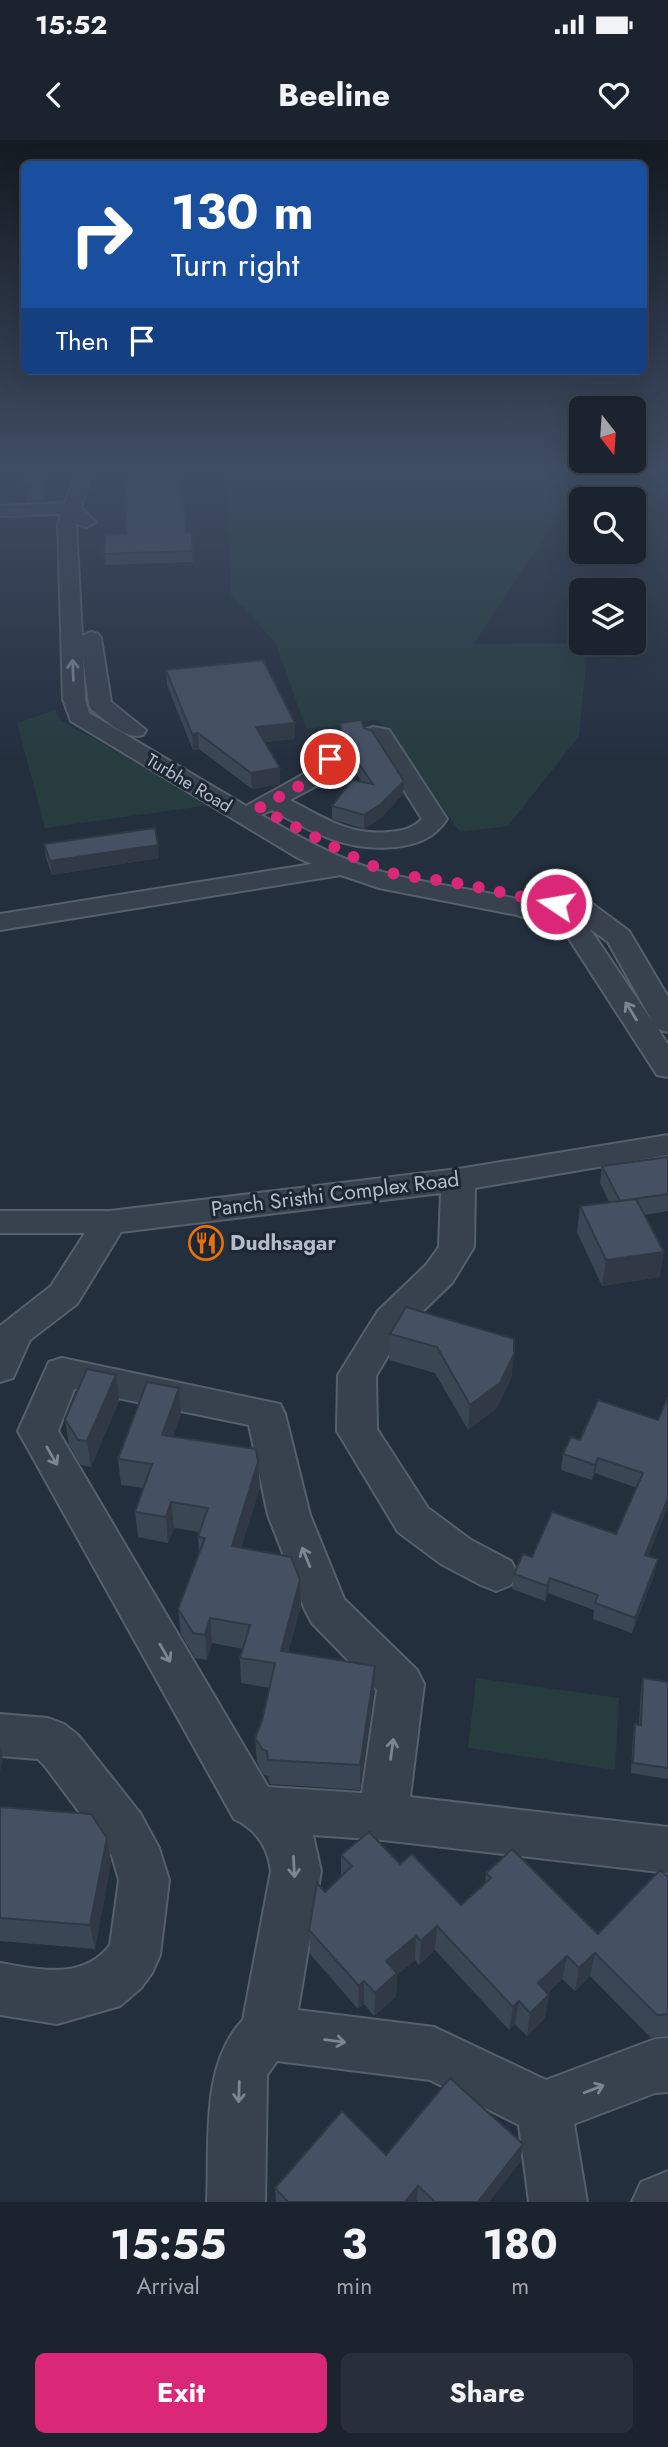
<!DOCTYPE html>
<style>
:root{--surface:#1b232e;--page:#282f3a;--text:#f1f3f6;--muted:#a0a4aa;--line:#39404a;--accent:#db2777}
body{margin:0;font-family:Jost,sans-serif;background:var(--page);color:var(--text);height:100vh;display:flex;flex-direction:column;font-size:26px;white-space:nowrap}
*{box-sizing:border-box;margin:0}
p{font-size:23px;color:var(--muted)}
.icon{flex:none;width:38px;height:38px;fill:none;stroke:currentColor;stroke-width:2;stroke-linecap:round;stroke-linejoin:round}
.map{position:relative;height:2062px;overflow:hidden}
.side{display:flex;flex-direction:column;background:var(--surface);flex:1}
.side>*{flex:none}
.banner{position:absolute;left:21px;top:21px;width:626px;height:214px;border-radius:10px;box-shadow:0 7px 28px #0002,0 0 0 2px var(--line);background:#1a4fa0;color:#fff;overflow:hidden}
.needle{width:46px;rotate:163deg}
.buttons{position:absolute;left:569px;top:256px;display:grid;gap:14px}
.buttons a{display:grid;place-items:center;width:77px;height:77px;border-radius:10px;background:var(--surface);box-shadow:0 7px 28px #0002,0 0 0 2px var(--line);font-size:35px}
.pin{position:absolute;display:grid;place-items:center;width:60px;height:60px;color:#fff;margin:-30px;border:4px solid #fff;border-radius:50%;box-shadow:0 2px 7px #0007}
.me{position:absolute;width:77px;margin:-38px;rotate:282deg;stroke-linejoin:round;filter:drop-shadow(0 0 5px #0008)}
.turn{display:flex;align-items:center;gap:24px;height:147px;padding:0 35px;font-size:32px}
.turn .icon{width:91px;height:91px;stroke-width:2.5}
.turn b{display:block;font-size:49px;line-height:60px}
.then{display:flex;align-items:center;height:66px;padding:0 35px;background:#0003;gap:14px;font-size:26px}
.eta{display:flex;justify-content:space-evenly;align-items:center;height:119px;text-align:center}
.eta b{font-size:42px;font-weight:700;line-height:49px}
.action{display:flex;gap:14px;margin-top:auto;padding:14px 35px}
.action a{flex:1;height:80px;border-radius:10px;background:var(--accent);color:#fff;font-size:28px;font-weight:700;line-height:80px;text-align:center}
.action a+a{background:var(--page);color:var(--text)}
.status{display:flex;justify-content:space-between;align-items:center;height:49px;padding:0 35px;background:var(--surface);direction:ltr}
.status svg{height:19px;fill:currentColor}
header{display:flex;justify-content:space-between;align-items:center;height:91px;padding:0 35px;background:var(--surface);font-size:32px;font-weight:700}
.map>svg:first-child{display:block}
.green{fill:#263c3f}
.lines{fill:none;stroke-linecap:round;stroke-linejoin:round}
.minor-casing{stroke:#565f6c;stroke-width:4}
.minor{fill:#38414e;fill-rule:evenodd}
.wall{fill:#3b4654}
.shaded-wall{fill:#303945}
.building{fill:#455162;stroke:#303945;stroke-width:2}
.oneway{stroke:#7c8592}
.route{stroke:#db2777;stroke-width:12;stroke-dasharray:0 21.6}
.labels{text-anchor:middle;stroke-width:6;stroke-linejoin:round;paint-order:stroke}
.far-street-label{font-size:18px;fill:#b4bcc9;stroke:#1d2633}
.street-label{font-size:21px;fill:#b4bcc9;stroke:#1d2633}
.poi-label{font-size:21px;font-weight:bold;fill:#b4bcc9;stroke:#1d2633;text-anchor:start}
</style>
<div class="status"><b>15:52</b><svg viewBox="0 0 49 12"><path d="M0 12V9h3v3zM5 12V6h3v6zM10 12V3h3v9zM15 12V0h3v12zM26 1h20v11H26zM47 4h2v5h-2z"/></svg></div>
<header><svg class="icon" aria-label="back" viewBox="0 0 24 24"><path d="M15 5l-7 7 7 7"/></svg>Beeline<svg class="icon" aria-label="heart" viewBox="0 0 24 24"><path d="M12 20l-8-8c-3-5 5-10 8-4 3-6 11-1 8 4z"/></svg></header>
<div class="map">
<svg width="668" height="2062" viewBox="0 0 668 2062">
<rect width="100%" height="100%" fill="#242f3e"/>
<path class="green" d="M226,332H586L474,504L588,503L579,596L508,686L460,692L378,580L306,589L276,503L231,455Z
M55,570L60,580L211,665L45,688L17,583Z
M476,1538L619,1558L615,1630L468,1608Z"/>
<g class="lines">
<g class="minor-casing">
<path id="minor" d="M76,332H92L81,368L96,382L87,387L76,384L82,496L91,492L98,494L101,498L111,562L146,590L143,595C124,600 107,580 92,570L89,565L83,516L85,559L89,573L246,666L311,630L318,619L313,603C320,594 326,592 336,595L340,600L337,604L342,619L327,640L290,660C322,677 350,696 388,692C402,691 412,689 422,679L373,601L366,599L363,594L366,589L374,587L389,590L447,679C434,698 419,704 396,707C348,712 313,693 272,670L261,675C301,698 341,721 386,733C441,748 499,751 553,769L551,765L554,759L564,757L590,762L629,791L668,857V892L658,889L668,905V937L657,935L564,791L517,775L379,748L341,735L0,790V774L312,724L298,718L71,581L63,559L58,384L61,374L0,376V366L65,363ZM590,789L608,802L652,881Z
M668,995V1015L475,1048L474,1107L452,1143L404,1189L376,1236L377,1289L428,1368L471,1400L511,1421L517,1433L511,1445L496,1451L481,1445L441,1424L398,1392L337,1291L338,1235L378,1171L426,1125L439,1107L441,1053L121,1092L77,1164L30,1200L13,1238L0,1242V1186L51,1146L85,1093H0V1071H110L458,1029Z
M62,1218L280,1264L285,1274L310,1375L344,1459L417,1530L424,1544L410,1657L668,1687V1733L383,1700L313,1695L321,1731L298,1870L434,1887L546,1940L655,1899L668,1898V1952L655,1953L574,1984L587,2062H529L519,1985L430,1940L277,1921L267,1935L265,2062H207C210,2004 200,1924 243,1880L271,1731C268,1707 256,1689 234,1679L18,1291L49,1222ZM74,1249L249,1285L268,1375L305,1470L312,1483L377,1550L362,1653L268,1647L58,1291Z
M0,1574L48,1578L64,1584L78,1595L140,1673L159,1708L169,1740L160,1815L152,1833L141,1848L120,1866L57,1884L0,1875V1823C38,1829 83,1841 110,1805L119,1740L112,1716L44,1625L38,1619L0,1616Z
M668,2031V2062H632L641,2042Z"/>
</g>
<use href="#minor" class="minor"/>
</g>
<path class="wall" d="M24,332H45V337L43,361L26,362Z
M186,392H191L193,422L105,425L104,414Z
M166,530L295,599L265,602L280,644L252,649L199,609L193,610L167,545Z
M340,583L364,588L403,654L381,678L364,689L332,679V666L362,642L343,614L340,596Z
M44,704L159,718L52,735L46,718Z
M668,1017V1071L645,1075L660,1137L602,1146L577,1092L580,1066L609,1062L600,1043L602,1026Z
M390,1194L514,1214L511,1239L497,1268L468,1290L435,1233L389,1220Z
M668,1257V1366L648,1416L654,1435L632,1493L593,1479L594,1470L548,1453L545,1461L512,1449L514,1434L616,1394L637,1348L595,1333L592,1340L561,1330L563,1314L580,1300L658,1280Z
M119,1261L91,1327L81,1325L69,1305L65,1279Z
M181,1274L173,1297L258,1322L260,1348L241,1408L300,1440L301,1466L288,1512L375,1526L374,1551L360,1650L270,1644L268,1636L264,1635L257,1623L255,1598L262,1581L269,1548L241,1543L240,1518L243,1509L212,1503L207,1520L195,1518L181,1494L178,1469L199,1413L198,1397L200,1392L174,1388L168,1403L138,1397L135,1372L144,1348L121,1345L118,1319Z
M643,1538L668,1542V1639L631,1633L633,1595L635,1584L639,1585L641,1549Z
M0,1667L107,1698L111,1722L95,1809L0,1801Z
M341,1715L400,1724L461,1765L485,1744L486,1733L598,1794L668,1737V1896L651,1898L590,1836L575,1851L562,1839L548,1853L549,1855L545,1878L527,1896L515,1884L509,1890L435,1810L419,1825L415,1820L397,1835L396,1857L374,1876L364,1864L358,1869L310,1814L309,1790L325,1752L341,1736Z
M523,2004L520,2022L489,2062H276L275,2048L386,2015Z"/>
<path class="shaded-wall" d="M42,332H45V337L43,361L41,344Z
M295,583V599L256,603V587Z
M198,593L199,609L193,610L192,594Z
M280,628V644L252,649L251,633Z
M404,641L403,654L381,678L364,689V675Z
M158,705L159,718L52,735L50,721Z
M664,1112L660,1137L602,1146L606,1120Z
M514,1214L511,1239L497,1268L468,1290L470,1265Z
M116,1235L119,1261L91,1327L87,1301Z
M179,1248L181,1274L164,1321L162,1295Z
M598,1318L595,1333L592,1340L595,1325Z
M258,1322L260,1348L233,1432L232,1406Z
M668,1358V1366L642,1431L645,1415Z
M171,1362L174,1388L168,1403L166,1377Z
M658,1419L654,1435L632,1493L635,1478Z
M550,1438L548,1453L545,1461L547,1446Z
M300,1440L301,1466L281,1536V1511Z
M210,1478L212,1503L207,1520L205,1495Z
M375,1526L374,1551L360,1650V1625Z
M0,1605L3,1619L0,1632Z
M107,1698L111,1722L95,1809L90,1785Z
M437,1786L435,1810L419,1825L421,1801Z
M416,1796L415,1820L397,1835L396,1857L374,1876L375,1853L386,1821Z
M595,1813L590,1836L575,1851L579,1828Z
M567,1816L562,1839L534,1866L538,1843Z
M364,1841V1864L358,1869L359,1846Z
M549,1855L545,1878L527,1896L530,1873Z
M519,1861L515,1884L509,1890L513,1867Z
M523,2004L520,2022L489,2062H478Z
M418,2046L417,2062H405Z"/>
<path class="building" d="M24,332H42L41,344L24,345Z
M130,332H181L186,392H191L193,411L104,414L105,395L126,394L125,342H129Z
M263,520L295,583L256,587L280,628L251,633L198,593L192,594L166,530Z
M361,580L364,588L372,591L404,641L381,664L364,675L332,666L352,640L373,644L343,601L340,583Z
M155,688L158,705L50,721L44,704Z
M668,1017V1054L620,1061L602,1026Z
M636,1059L664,1112L606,1120L580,1066Z
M406,1167L514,1199V1214L500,1243L470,1265L437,1207L390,1194Z
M87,1229L116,1235L87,1301L78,1300L65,1279Z
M147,1242L179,1248L162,1295L256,1309L258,1322L232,1406L291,1417L300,1440L281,1511L375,1526L360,1625L268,1620L267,1611L263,1610L255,1598L262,1581L275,1523L240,1518L250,1485L210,1478L205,1495L193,1493L178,1469L205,1398L198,1397L208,1368L171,1362L166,1377L135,1372L152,1324L118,1319Z
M668,1257V1358L645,1415L658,1419L635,1478L595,1463L598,1455L550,1438L547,1446L514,1434L523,1414L532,1417L552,1372L616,1394L643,1333L598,1318L595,1325L563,1314L571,1297L580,1300L598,1260L658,1280Z
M643,1538L668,1542V1628L633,1623L635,1584L641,1585Z
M0,1667L91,1674L107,1698L90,1785L0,1778Z
M369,1692L400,1724L412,1714L461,1765L491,1738L486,1733L512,1709L598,1794L660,1730L668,1737V1874L657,1875L595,1813L579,1828L567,1816L538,1843L549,1855L530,1873L519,1861L513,1867L437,1786L421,1801L416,1796L386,1821L397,1833L375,1853L364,1841L359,1846L309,1790L317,1743L325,1752L352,1726L341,1715Z
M450,1938L523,2004L478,2062H435L418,2046L405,2062H288L275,2048L342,1971L386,2015Z"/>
<defs><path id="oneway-shaft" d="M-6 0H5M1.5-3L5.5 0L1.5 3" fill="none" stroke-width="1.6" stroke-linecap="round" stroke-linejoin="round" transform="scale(1.75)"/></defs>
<g class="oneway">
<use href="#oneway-shaft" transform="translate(73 530) rotate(-92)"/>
<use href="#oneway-shaft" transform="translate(631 871) rotate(-122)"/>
<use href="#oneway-shaft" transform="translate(52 1316) rotate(60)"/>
<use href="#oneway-shaft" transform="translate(306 1417) rotate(-112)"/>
<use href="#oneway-shaft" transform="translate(165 1513) rotate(60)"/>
<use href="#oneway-shaft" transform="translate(392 1609) rotate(-82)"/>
<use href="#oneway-shaft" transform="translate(294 1727) rotate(87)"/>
<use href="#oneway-shaft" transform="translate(335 1901) rotate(7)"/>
<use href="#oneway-shaft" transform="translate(594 1949) rotate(-21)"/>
<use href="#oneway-shaft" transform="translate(239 1952) rotate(92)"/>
</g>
<linearGradient id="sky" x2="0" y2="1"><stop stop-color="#141a22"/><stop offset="0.53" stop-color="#3f4d63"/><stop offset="1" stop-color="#3f4d63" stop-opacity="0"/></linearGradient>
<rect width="668" height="621" fill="url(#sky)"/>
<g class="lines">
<path class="route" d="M330,619L319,635L259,668L365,723L395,734L463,744L556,764"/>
</g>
<defs>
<g id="restaurant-ring" transform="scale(1.75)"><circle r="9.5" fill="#1d2633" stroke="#e8710a" stroke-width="1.5"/><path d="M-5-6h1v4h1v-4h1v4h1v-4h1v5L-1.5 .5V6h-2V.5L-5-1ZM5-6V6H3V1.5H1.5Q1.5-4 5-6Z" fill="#e8710a"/></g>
</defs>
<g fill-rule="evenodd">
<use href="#restaurant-ring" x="206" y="1103"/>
</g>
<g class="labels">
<g class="far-street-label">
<text transform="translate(189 643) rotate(31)" y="6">Turbhe Road</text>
</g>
<g class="street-label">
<text transform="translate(335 1054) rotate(-7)" y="7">Panch Sristhi Complex Road</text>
</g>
<g class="poi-label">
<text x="230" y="1110">Dudhsagar</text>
</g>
</g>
</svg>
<div class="buttons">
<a><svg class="needle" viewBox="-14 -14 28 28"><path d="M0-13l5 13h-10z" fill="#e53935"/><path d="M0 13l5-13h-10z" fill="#a0a4aa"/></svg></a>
<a><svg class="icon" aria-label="search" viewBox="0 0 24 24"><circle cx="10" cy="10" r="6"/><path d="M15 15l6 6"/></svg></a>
<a><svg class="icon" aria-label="layers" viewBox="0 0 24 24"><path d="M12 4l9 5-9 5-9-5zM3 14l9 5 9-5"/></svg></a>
</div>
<div class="pin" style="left:330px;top:619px;background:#d93025"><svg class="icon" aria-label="arrive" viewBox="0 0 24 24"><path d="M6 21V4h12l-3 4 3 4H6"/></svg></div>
<svg class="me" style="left:556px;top:764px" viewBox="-20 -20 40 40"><circle r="17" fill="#db2777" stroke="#fff" stroke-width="3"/><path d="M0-11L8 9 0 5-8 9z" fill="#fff"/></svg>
<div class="banner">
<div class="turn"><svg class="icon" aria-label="right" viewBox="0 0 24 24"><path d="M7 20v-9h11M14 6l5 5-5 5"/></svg><div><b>130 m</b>Turn right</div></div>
<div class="then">Then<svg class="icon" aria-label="arrive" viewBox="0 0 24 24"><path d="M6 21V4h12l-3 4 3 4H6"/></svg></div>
</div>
</div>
<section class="side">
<div class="eta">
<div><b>15:55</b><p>Arrival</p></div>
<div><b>3</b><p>min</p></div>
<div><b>180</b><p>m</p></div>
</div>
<div class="action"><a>Exit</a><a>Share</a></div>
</section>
